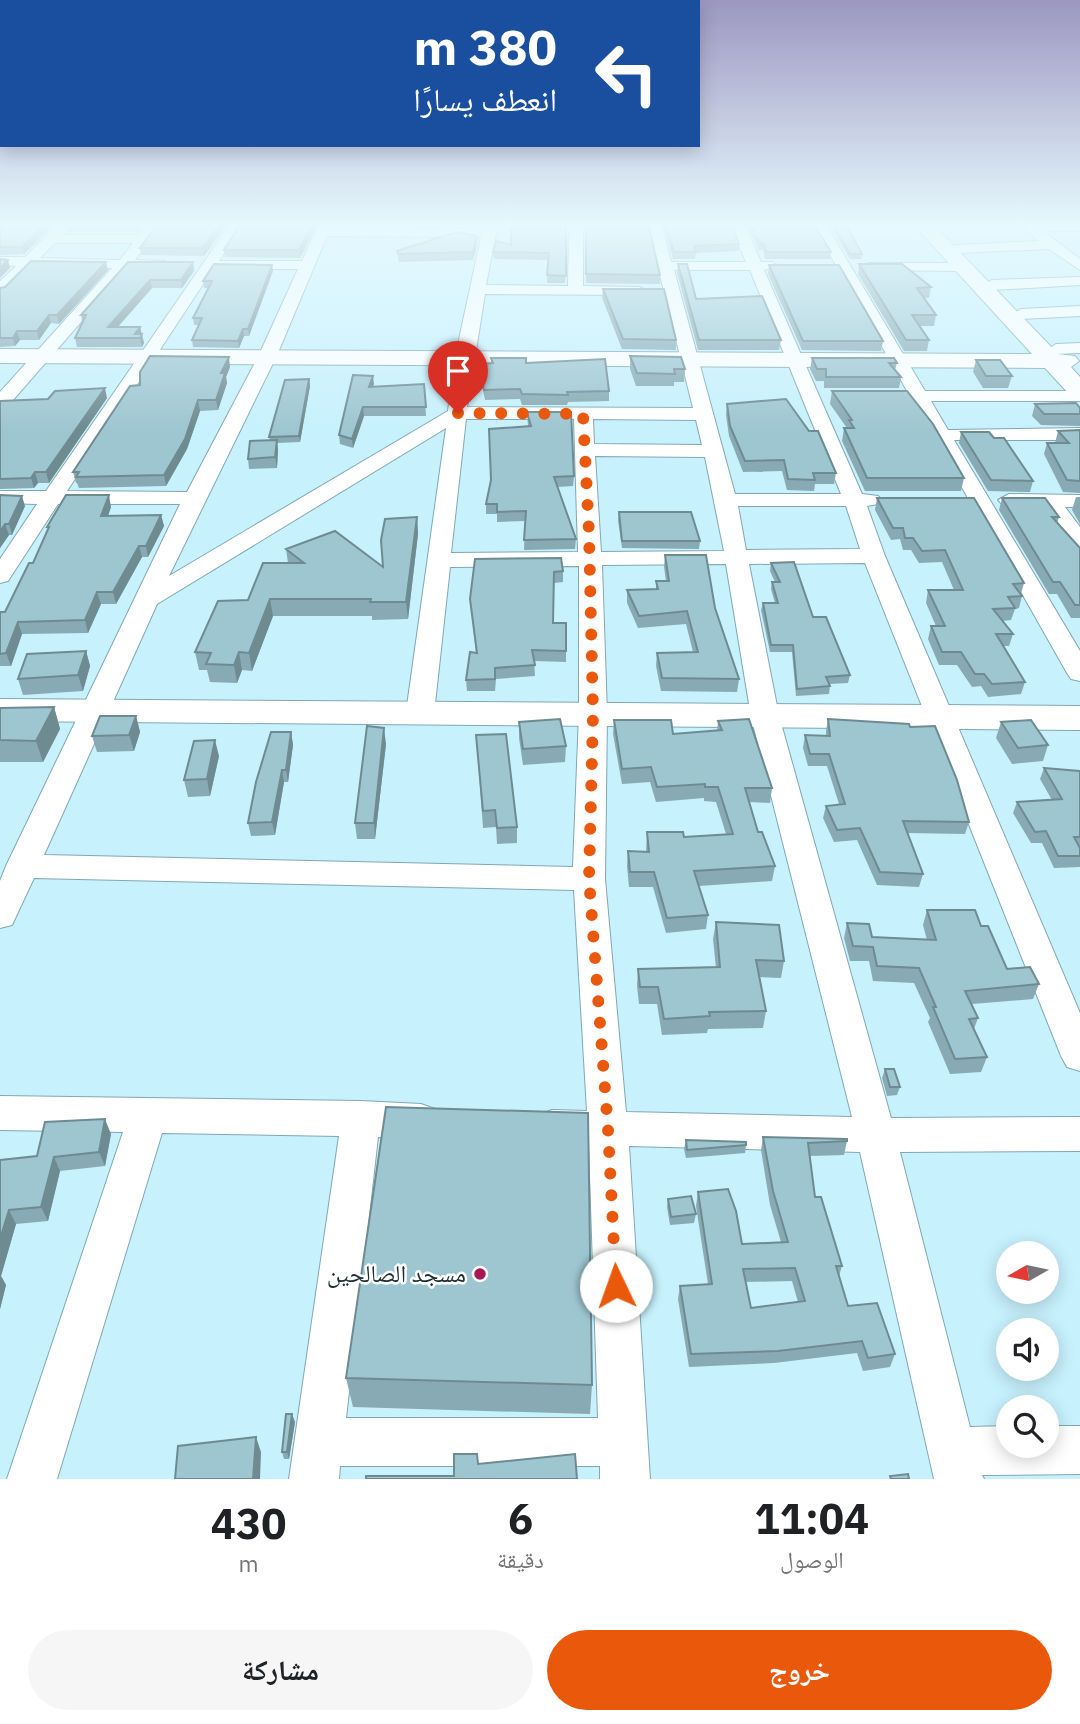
<!DOCTYPE html>
<html lang="ar">
<meta charset="utf-8">
<style>
:root{--surface:#fff;--page:#f6f6f6;--text:#202124;--muted:#757577;--accent:#ea580c}
body{margin:0;font-family:"IBM Plex Sans","Noto Naskh Arabic",sans-serif;background:var(--page);color:var(--text);direction:rtl;height:100vh;display:flex;flex-direction:column;font-size:26px;white-space:nowrap}
*{box-sizing:border-box;margin:0}
p{font-size:23px;color:var(--muted)}
.icon{flex:none;width:38px;height:38px;fill:none;stroke:currentColor;stroke-width:2;stroke-linecap:round;stroke-linejoin:round}
.map{position:relative;height:1479px;overflow:hidden;direction:ltr}
.side{display:flex;flex-direction:column;background:var(--surface);flex:1}
.side>*{flex:none}
.banner{position:absolute;left:0px;top:0px;width:700px;height:147px;box-shadow:0 4px 18px #0003;direction:rtl;background:#1a4fa0;color:#fff;overflow:hidden}
.needle{width:46px;rotate:261deg}
.fabs{position:absolute;left:996px;top:1241px;display:grid;gap:14px}
.fabs a{display:grid;place-items:center;width:63px;height:63px;border-radius:50%;background:var(--surface);box-shadow:0 4px 18px #0003;font-size:35px}
.pin{position:absolute;display:grid;place-items:center;width:60px;height:60px;color:#fff;margin:-72px -30px;border-radius:50% 50% 50% 0;rotate:-45deg;box-shadow:0 0 7px #0007}
.pin .icon{rotate:45deg}
.me{position:absolute;width:77px;margin:-38px;rotate:357deg;stroke-linejoin:round;filter:drop-shadow(0 0 5px #0008)}
.turn{display:flex;align-items:center;gap:24px;height:147px;padding:0 28px;font-size:32px}
.turn .icon{width:91px;height:91px;stroke-width:2.5}
.turn b{display:block;font-size:49px;line-height:60px}
.eta{display:flex;justify-content:space-evenly;align-items:center;height:119px;text-align:center}
.eta b{font-size:42px;font-weight:800;line-height:49px}
.action{display:flex;gap:14px;margin-top:auto;padding:14px 28px}
.action a{flex:1;height:80px;border-radius:42px;background:var(--accent);color:#fff;font-size:28px;font-weight:800;line-height:80px;text-align:center}
.action a+a{background:var(--page);color:var(--text)}
.map>svg:first-child{display:block}
.lines{fill:none;stroke-linecap:round;stroke-linejoin:round}
.street-casing{stroke:#80a8b3;stroke-width:2}
.secondary-casing{stroke:#80a8b3;stroke-width:2}
.street{fill:#fff;fill-rule:evenodd}
.secondary{fill:#fff;fill-rule:evenodd}
.wall{fill:#88aab4;fill-rule:evenodd}
.shaded-wall{fill:#6f8b92}
.building{fill:#9ec6d1;stroke:#6f8b92;stroke-width:2;fill-rule:evenodd}
.route{stroke:#ea580c;stroke-width:12;stroke-dasharray:0 21.6}
.poi-dot{fill:#a91852;stroke:#fff;stroke-width:2.5}
.labels{text-anchor:middle;stroke-width:5;stroke-linejoin:round;paint-order:stroke}
.near-poi-label{font-size:24px;fill:#1e2e33;stroke:#fff;text-anchor:end}
</style>
<div class="map">
<svg width="1080" height="1479" viewBox="0 0 1080 1479">
<rect width="100%" height="100%" fill="#c7f1fd"/>
<g class="lines">
<g class="street-casing">
<path id="street" d="M59,223H73L63,235H140L149,223H162L135,260L165,261L172,265L165,269L128,268L7,407L0,409V392L112,268L32,266L5,293L0,295V281L16,266L0,265V257H25ZM55,243H133L120,260L40,258Z
M231,223H244L219,261H302L319,223H332L331,228L483,229L484,223H498L486,285L568,286L569,228H529L523,223H628L622,228H583V286L639,287L644,289V295L485,294L467,407L693,408L647,223H661L671,262H746L730,223H744L761,262H772L779,266L764,270L862,494L878,496L882,500L878,504L867,506L885,556L1080,1013V1071L1067,1067L1061,1056L865,563L749,564L779,716L891,1118L1080,1117V1151L900,1152L970,1427L1008,1426V1446H1046V1426H1080V1474L982,1475L984,1479H934L860,1152L629,1146L650,1479H600V1466H340L339,1479H289L339,1136L162,1133L57,1479H7L123,1132L0,1130V1096L361,1101L421,1104L435,1109L440,1121L435,1133L421,1138L378,1137L346,1418H598L589,1145L552,1144L538,1139L532,1127L538,1115L552,1110L587,1111L574,890L34,878L12,925L0,928V881L6,866L180,504H58L8,581L0,583V559L37,504L0,503V491H46ZM327,236L481,237L455,358L448,411L169,576L277,355ZM213,269H298L259,355L187,492L67,491ZM674,270H750L841,494H735ZM466,419H574L578,552L451,553ZM593,419L696,420L702,445L594,444ZM446,428L406,713L410,719H430L434,713L450,567L579,566V714L573,867L44,855L157,604ZM595,456L705,457L724,551L601,552ZM738,506H846L860,549L746,550ZM726,564L751,716L852,1117L626,1112L605,879L607,714L602,565Z
M812,223H825L925,391H1080V401H931L948,430L1080,428V440H954L1080,651V681L1071,679L1067,673L913,401L897,400L894,396L897,392L907,391Z
M1018,223H1080V231H1043L1080,259V270L1049,249L957,253L950,249L957,245L1039,241Z
M868,263H961L968,267L961,271L863,270L861,267Z
M1080,277V285L992,290L984,285L992,280Z
M1080,306V316L1021,319L1013,314L1021,309Z
M1080,343V353L1056,354L1048,349L1056,344Z
M1009,494L1080,495V507H1065L1080,527V549L1072,547L1043,507L1002,504L998,500Z"/>
</g>
<g class="secondary-casing">
<path id="secondary" d="M912,223H932L1058,354L1075,356L1079,361L1071,367L1080,377V398L1071,396L1045,368L0,363V349L1032,354Z
M0,699L1080,706V730L0,721Z"/>
</g>
<use href="#street" class="street"/>
<use href="#secondary" class="secondary"/>
</g>
<path class="wall" d="M0,223H56L24,254L0,255Z
M68,223H145L139,232H69L67,225Z
M158,223H228L204,256L141,255L140,248Z
M241,223H318L300,258L225,257L224,250Z
M333,223H365L364,226L334,225Z
M566,223L565,283H547L548,260L494,259L493,252Z
M586,223L660,275V284L586,283Z
M662,223H732L739,244V251L696,253L695,259H673Z
M745,223H813L831,252L830,259H765L763,250H759Z
M828,223H845L862,254L861,259H850Z
M477,244L473,260L399,262L397,251Z
M128,262H193L194,271L182,288H152L117,327H140L144,343L142,347H77L75,338L82,323L81,315Z
M678,264L696,299L781,340L779,350H698L677,273Z
M859,264L931,287L929,298H924L936,315L934,326H920L929,340L927,351H904L858,274Z
M272,265L273,271L249,336H244L239,348L193,347L192,340L199,325H194L193,318L208,288H204L203,281Z
M769,265L883,341L881,351L802,350L768,274Z
M108,270L59,324L51,323L39,340H20L15,346L0,347V288Z
M603,289L676,340V350L622,349L602,298Z
M630,356L685,369L684,382H674V386H636L630,369Z
M491,358L526,363L609,391V401L568,402L567,405H522L520,399L485,400L480,374L479,364L491,363Z
M812,358L897,363L895,370L901,377L899,388H824V381H816L810,369Z
M976,360L1012,376L1008,388H983L973,372Z
M230,367L226,377L227,383L218,410L200,411L187,449L166,486L79,488L77,483H76L73,472L140,385Z
M373,376V387L424,384L426,416H364L353,448L340,444L339,435Z
M309,379L310,386L300,442L277,443L278,450L277,468L249,469L248,459L270,440L269,437Z
M832,391L964,478L961,491H865L842,441L844,428H847L830,404Z
M107,398L49,483H38L34,488L0,489V401Z
M727,404L836,473L834,484H815L814,491L787,490L782,471L743,472L729,436L726,415Z
M1035,404L1080,408V426L1041,425L1032,416Z
M527,412L574,476L573,486L557,487L576,539L575,549L524,550L525,521L497,522V514H486V504L528,426Z
M1080,430V493L1063,492L1044,454L1047,443H1055L1058,431Z
M961,432L1033,481L1030,492L988,491L959,443Z
M0,495L25,506L12,535H9L0,548Z
M1076,497H1080V524L1072,510Z
M877,498L1024,583L1021,594L1022,596L1019,608L1015,609L1011,620L1002,621L1013,634L1009,646H1004L1025,682L1021,694L988,697L981,686L972,687L957,665H939L928,639L931,626H936L926,603L928,590H954L942,562L919,563L911,550H903L900,539L891,540L875,510Z
M1002,498L1059,517L1057,523L1080,548V618H1071L1057,594H1049L999,510Z
M111,507L108,516L161,515L164,526L148,557H142L116,604H101L88,633L22,634L11,666H0V612H5L33,563L48,530L47,527Z
M619,512L700,541L699,549L622,548L618,520Z
M417,517L418,534L408,619L372,620V616H273L252,671L242,670L237,683L210,682L207,670H199L195,652L288,563L286,549L383,567Z
M665,555L715,608L739,679L737,692L661,691L656,666L657,653L693,652L686,624L638,628L627,603V590L656,589V581H666L664,567Z
M475,559L563,571V582L554,583V623H566V662L534,661L535,676L496,679L495,691H467L466,680L476,653L470,599Z
M771,563L813,617L850,675L848,683L829,684L830,686L829,694L796,696L792,652H770L761,610L763,603H775L771,589L772,582H775L770,571Z
M86,651L90,666L83,691L23,695L18,679Z
M54,707L60,729L43,762H0V708Z
M136,716L140,732L134,751L97,752L92,736Z
M828,719L910,727L969,822L965,834L907,833L923,874L919,887L877,885L857,840L834,842L823,818L826,806L839,804L827,766H808L803,748L805,735L826,736V731Z
M614,720L673,734L717,731L718,721L772,788L770,803L749,802L758,832L775,866L772,881L699,886L708,915L706,929L666,933L653,887H629L627,866L628,851L646,852L647,832L684,837L726,834L716,802L704,801V798L656,802L650,782L622,784L613,734Z
M519,722L566,746L565,762L523,765L519,738Z
M1001,722L1048,745L1043,761L1012,764L996,738Z
M291,732L293,745L288,782H284L275,835L251,836L248,823Z
M476,735L517,827V843L497,844L496,827L483,828Z
M386,744L375,839H357L355,823Z
M219,756L210,796L188,797L184,780Z
M1044,768L1080,771V867L1054,868L1042,843H1031L1013,813L1017,802L1052,800L1040,779Z
M927,910L981,926L1007,969L1039,984L1033,999L972,1004L978,1018L974,1029L987,1057L981,1072L950,1074L928,1022L930,1018L914,983L873,981L869,961H850L844,938L847,923L872,937L927,940L923,925Z
M716,922L784,961L781,978L759,977L766,1011L763,1028L708,1029L707,1033L662,1035L657,1004H639L637,986L638,969L716,968L713,939Z
M885,1069L900,1087L897,1095L887,1096L882,1078Z
M111,1134L105,1166L60,1171L48,1221L16,1224L1,1276L6,1285L0,1309V1160L37,1156Z
M763,1137L847,1141L844,1155L810,1156L815,1197L842,1266L839,1276L848,1306L895,1354L890,1367L863,1371L857,1353L774,1363L689,1367L678,1299L680,1286L708,1284L696,1206L698,1192L742,1244L781,1242L770,1205L761,1150ZM792,1281L798,1302L751,1308L746,1282Z
M686,1140L746,1145L745,1153L686,1158L684,1149Z
M668,1199L696,1214L694,1223L670,1225L667,1207Z
M346,1378L592,1385L590,1414L353,1407Z
M295,1422L289,1459H284L282,1452Z"/>
<path class="shaded-wall" d="M46,223H56L24,254L22,247Z
M138,223H145L139,232L137,225Z
M221,223H228L204,256L202,248Z
M313,223H318L300,258L299,250Z
M477,236V244L473,260V252Z
M8,260L10,268L0,278V268Z
M106,262L108,270L59,324L57,315Z
M193,262L194,271L182,288L181,280Z
M272,265L273,271L249,336L248,329Z
M150,280L152,288L110,336L108,327Z
M49,315L51,323L39,340L37,331Z
M140,327L144,343L142,347L140,338L135,334Z
M243,329L244,336L239,348L238,341Z
M17,331L20,340L15,346L13,338Z
M229,357L230,367L226,377L227,383L218,410L216,400L221,373Z
M373,376L374,384L370,396L369,387Z
M309,379L310,386L300,442L299,436Z
M105,388L107,398L49,483L46,472Z
M198,400L200,411L187,449L166,486L164,475Z
M363,407L364,416L353,448L352,439Z
M277,440L278,450L277,468L275,457Z
M35,472L38,483L34,488L31,478Z
M109,495L111,507L104,527L101,516Z
M22,496L25,506L12,535L9,524Z
M161,515L164,526L148,557L146,546Z
M417,517L418,534L408,619L406,602Z
M5,524L9,535L0,548V532Z
M139,546L142,557L116,604L113,592Z
M97,592L101,604L88,633L85,620Z
M270,599L273,616L252,671L249,653Z
M18,622L22,634L11,666L6,653Z
M86,651L90,666L83,691L78,675Z
M239,652L242,670L237,683L234,665Z
M54,707L60,729L43,762L36,741Z
M136,716L140,732L134,751L129,735Z
M384,728L386,744L375,839L374,823Z
M291,732L293,745L288,782L286,770Z
M215,740L219,756L210,796L207,779Z
M282,770L284,782L275,835L272,822Z
M105,1119L111,1134L105,1166L99,1152Z
M54,1157L60,1171L48,1221L41,1207Z
M9,1210L16,1224L1,1276L6,1285L0,1309V1239Z
M292,1414L295,1422L289,1459L287,1452Z
M256,1437L261,1452L260,1479H253Z"/>
<path class="building" d="M0,223H46L22,247H0Z
M68,223H138L137,225H67Z
M158,223H221L202,248H140Z
M241,223H313L299,250H224Z
M511,223H566V276L547,275L549,253L493,252L496,241L511,245Z
M586,223H648L660,275L586,274Z
M664,223H732L739,244L694,246L696,252H674Z
M749,223H813L831,252H766L763,243L760,244Z
M832,223H845L862,254H850Z
M457,232L477,236L473,252L398,254L397,251Z
M0,259L8,260L0,268Z
M31,261L106,262L57,315H49L37,331H17L13,338H0V288L5,287Z
M128,262H193L181,280H150L108,327H140L135,334H142L140,338H75L86,315H81Z
M214,264L272,265L248,329H243L238,341L192,340L202,318H193L212,281H203Z
M678,264H687L696,299L762,296L781,340H699Z
M859,264H902L931,287L917,288L936,315H912L929,340H906Z
M769,265H839L883,341H803Z
M603,289H664L676,340L623,339Z
M150,356L229,357L221,373H225L216,400H198L185,439L164,475L76,477L79,472H73L130,386L140,385V372Z
M630,356L681,357L685,369H674L675,374L637,373Z
M491,358H526V363L605,359L609,391L567,392L568,395L522,394L520,389L484,390L479,364L493,363Z
M812,358H894L897,363H889L901,377H826V369H817Z
M976,360H1000L1012,376H986Z
M353,375L373,376L369,387L424,384L426,407H363L352,439L339,435Z
M309,379L299,436L269,437L285,380Z
M105,388L46,472H35L31,478L0,479V401L48,399L55,391Z
M832,391H907L933,424L964,478H867L844,428H854L849,420H852Z
M786,399L809,431H818L836,473H813L815,480L788,479L784,460L745,461L730,426L727,404Z
M1076,403L1080,408V414H1044L1035,404Z
M527,412H571L574,476L554,477L576,539L524,540L526,511L497,512V504H486L491,480L489,429L531,426Z
M1080,430V481L1067,480L1047,443H1069L1058,431Z
M961,432H989L994,438H1004L1033,481L991,480Z
M277,440L275,457L248,459L250,441Z
M0,495L22,496L9,524H5L0,532Z
M66,495H109L101,516L161,515L146,546H139L113,592H97L85,620L18,622L6,653L0,654V612H5L29,563H33L49,527H47Z
M877,498H974L1024,583L1013,584L1022,596L1008,597L1015,608L993,609L1013,634H996L1025,682L992,684L984,674H975L961,652H942L931,626H945L928,590H963L945,550L922,551L913,538H905L903,528H893Z
M1002,498H1045L1059,517H1052L1080,548V605H1075L1060,582H1053Z
M619,512H691L700,541H622Z
M417,517L406,602H370L371,599H270L249,653L239,652L234,665L206,664L211,653L195,652L218,601L248,600L263,563H304L286,549L335,531L383,567L381,540L385,519Z
M665,555H706L715,608L739,679L662,678L657,653L698,652L687,611L639,616L627,590L658,589L656,581H669Z
M561,558L563,571L554,572L553,623H566V651L532,650L535,665L495,668V679L466,680L470,652L477,653L470,599L475,559Z
M794,562L813,617H826L850,675L826,677L830,686L797,689L793,645H771L763,603H778L772,582H780L771,563Z
M86,651L78,675L18,679L27,654Z
M54,707L36,741L0,740V708Z
M100,716H136L129,735L92,736Z
M560,719L566,746L523,749L519,722Z
M749,719L772,788H745L758,832H762L775,866L694,871L708,915L667,918L654,872H630L628,851L649,852L647,832H683L684,837L733,834L718,787H705V784L657,787L651,767L622,769L614,720H671L673,734L722,730L718,721Z
M828,719L909,724L910,727L935,726L957,780L969,822L903,821L923,874L880,872L860,828L837,830L826,806L845,804L829,754H810L805,735L830,736Z
M1031,720L1048,745L1018,748L1001,722Z
M367,726L384,728L374,823H355Z
M271,732H291L286,770H282L272,822L248,823L256,782Z
M506,734L517,827L497,828L495,810L483,811L476,735Z
M215,740L207,779L184,780L194,741Z
M1044,768L1080,771V837H1074L1080,848V856H1058L1046,831L1035,832L1017,802L1062,799Z
M927,910H975L981,926H988L1007,969L1030,967L1039,984L965,991L978,1018L969,1019L987,1057L955,1059L933,1007H936L919,968L877,966L873,947L853,946L847,923L869,924L872,937L936,940Z
M716,922L779,925L784,961L756,960L766,1011L709,1012L710,1016L664,1019L658,987H640L638,969L720,967Z
M885,1069H894L900,1087H890Z
M386,1107L588,1113L592,1385L346,1378Z
M105,1119L99,1152L54,1157L41,1207L9,1210L0,1239V1160L37,1156L45,1122Z
M763,1137L847,1139V1141L808,1143L815,1197H821L842,1266H836L848,1306L877,1303L895,1354L868,1358L862,1341L778,1351L691,1354L680,1286L712,1284L698,1192L728,1189L736,1211L742,1244L788,1242L773,1191ZM795,1268L805,1301L751,1308L743,1269Z
M686,1140L746,1142V1145L687,1150Z
M691,1196L696,1214L671,1217L668,1199Z
M286,1414H292L287,1452H282Z
M256,1437L253,1479H175L178,1446Z
M454,1454H477L478,1464L575,1454L577,1479H366V1476H454Z
M908,1474L909,1479H891L890,1476Z"/>
<linearGradient id="sky" x2="0" y2="1"><stop stop-color="#9c97c0"/><stop offset="0.52" stop-color="#e6f9fe"/><stop offset="1" stop-color="#e6f9fe" stop-opacity="0"/></linearGradient>
<rect width="1080" height="430" fill="url(#sky)"/>
<g class="lines">
<path class="route" d="M458,413L583,414L589,533L593,714L589,879L608,1129L616,1286"/>
</g>
<circle class="poi-dot" cx="480" cy="1274" r="7"/>
<g class="labels">
<g class="near-poi-label">
<text x="466" y="1282">مسجد الصالحين</text>
</g>
</g>
</svg>
<div class="fabs">
<a><svg class="needle" viewBox="-14 -14 28 28"><path d="M0-13l5 13h-10z" fill="#e53935"/><path d="M0 13l5-13h-10z" fill="#757577"/></svg></a>
<a><svg class="icon" aria-label="sound" viewBox="0 0 24 24"><path d="M4 9h4l5-4v14l-5-4H4zM17 9q2 3 0 6"/></svg></a>
<a><svg class="icon" aria-label="search" viewBox="0 0 24 24"><circle cx="10" cy="10" r="6"/><path d="M15 15l6 6"/></svg></a>
</div>
<div class="pin" style="left:458px;top:413px;background:#d93025"><svg class="icon" aria-label="arrive" viewBox="0 0 24 24"><path d="M6 21V4h12l-3 4 3 4H6"/></svg></div>
<svg class="me" style="left:616px;top:1286px" viewBox="-20 -20 40 40"><circle r="19" fill="#fff"/><path d="M0-13L10 11 0 6-10 11z" fill="#ea580c"/></svg>
<div class="banner">
<div class="turn"><svg class="icon" aria-label="left" viewBox="0 0 24 24"><path d="M17 20v-9H6M10 6l-5 5 5 5"/></svg><div><b>380 m</b>انعطف يسارًا</div></div>
</div>
</div>
<section class="side">
<div class="eta">
<div><b>11:04</b><p>الوصول</p></div>
<div><b>6</b><p>دقيقة</p></div>
<div><b>430</b><p>m</p></div>
</div>
<div class="action"><a>خروج</a><a>مشاركة</a></div>
</section>
